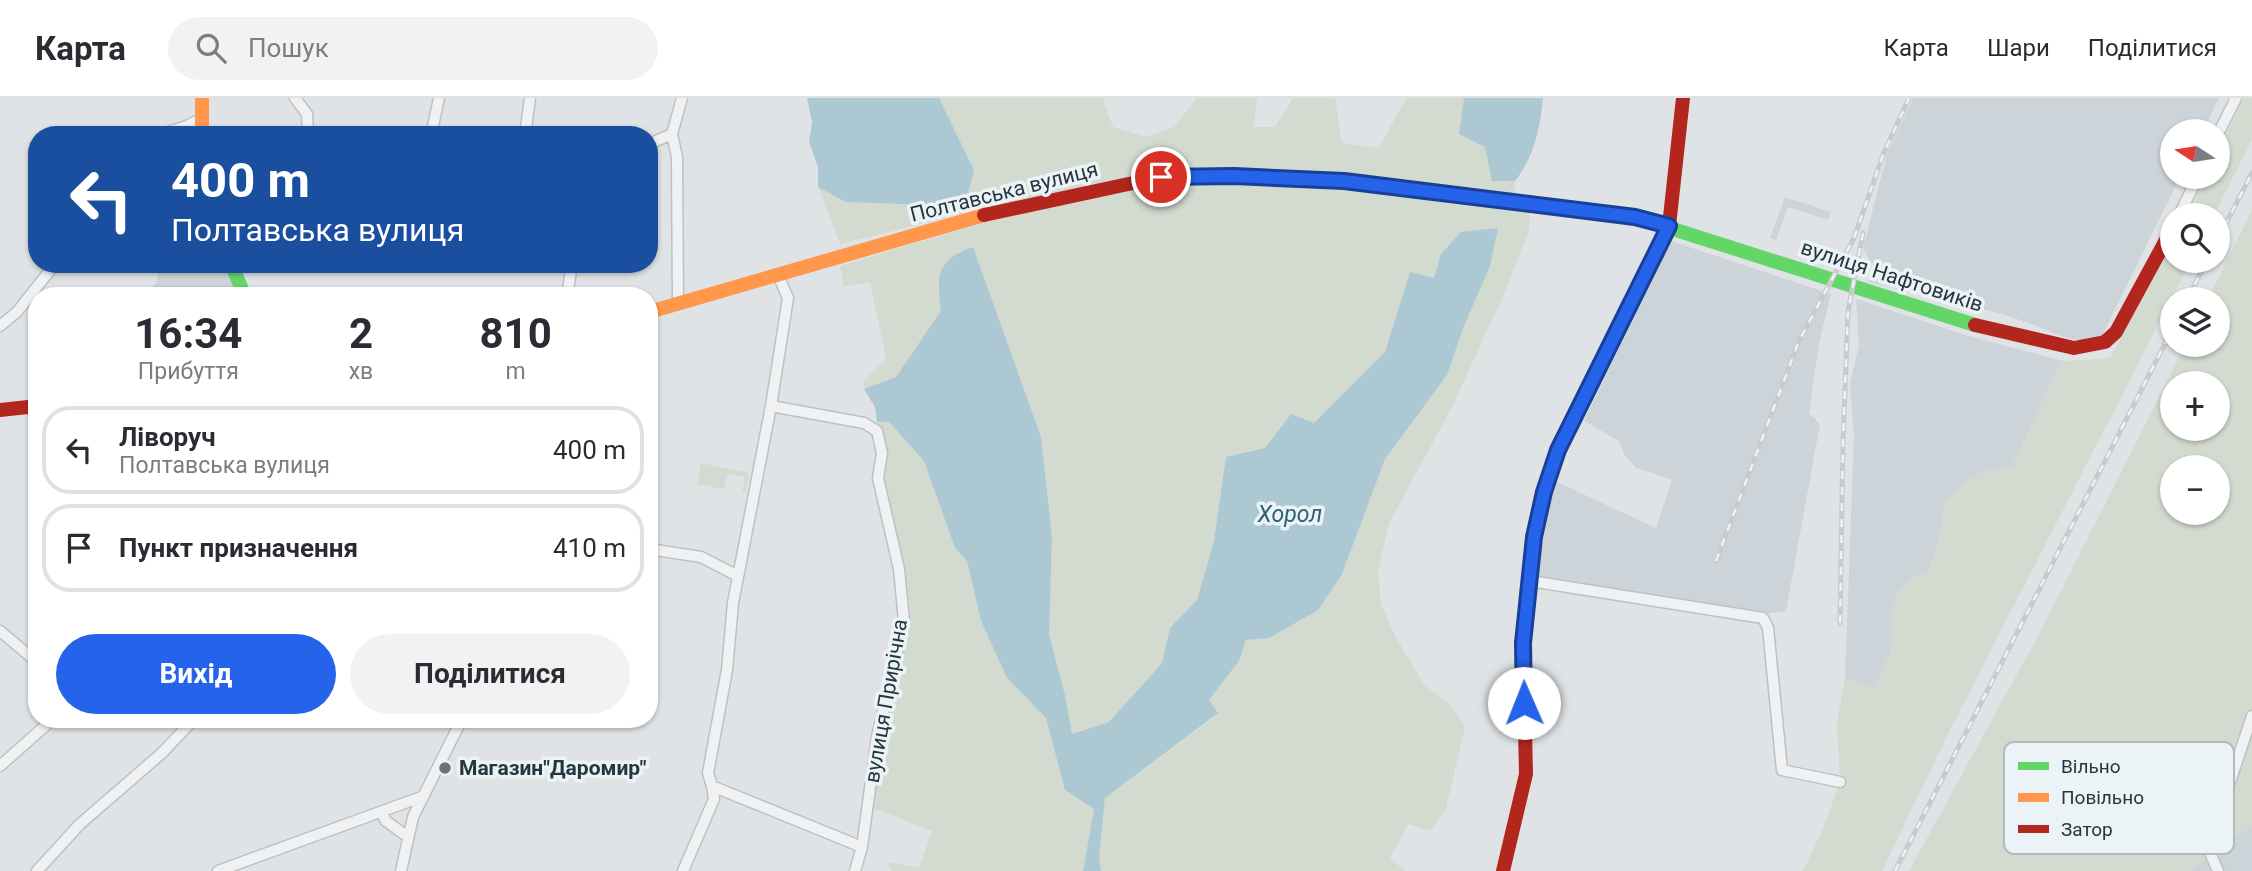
<!DOCTYPE html>
<html lang="uk">
<meta charset="utf-8">
<style>
:root{--surface:#fff;--page:#f2f2f3;--text:#2b2b33;--muted:#7c7c81;--line:#e1e1e2;--accent:#2563eb}
body{margin:0;font-family:Roboto,sans-serif;background:var(--page);color:var(--text);height:100vh;display:flex;flex-direction:column;font-size:26px;white-space:nowrap}
*{box-sizing:border-box;margin:0}
p{font-size:23px;color:var(--muted)}
.icon{flex:none;width:38px;height:38px;fill:none;stroke:currentColor;stroke-width:2;stroke-linecap:round;stroke-linejoin:round}
.map{position:relative;flex:1;overflow:hidden}
.sheet{position:absolute;left:28px;top:189px;width:630px;height:441px;display:flex;flex-direction:column;background:var(--surface);border-radius:28px;box-shadow:0 2px 5px #0004}
.sheet>*{flex:none}
.hud{position:absolute;left:28px;top:28px;width:630px;height:147px;border-radius:28px;box-shadow:0 2px 5px #0004;background:#1a4fa0;color:#fff;overflow:hidden}
.needle{width:46px;rotate:282deg}
.fabs{position:absolute;left:2160px;top:21px;display:grid;gap:14px}
.fabs a{display:grid;place-items:center;width:70px;height:70px;border-radius:50%;background:var(--surface);box-shadow:0 2px 5px #0004;font-size:35px}
.pin{position:absolute;display:grid;place-items:center;width:60px;height:60px;color:#fff;margin:-30px;border:4px solid #fff;border-radius:50%;box-shadow:0 2px 7px #0007}
.me{position:absolute;width:77px;margin:-38px;rotate:359deg;stroke-linejoin:round;filter:drop-shadow(0 0 5px #0008)}
.turn{display:flex;align-items:center;gap:24px;height:147px;padding:0 28px;font-size:32px}
.turn .icon{width:91px;height:91px;stroke-width:2.5}
.turn b{display:block;font-size:49px;line-height:60px}
.eta{display:flex;justify-content:space-evenly;align-items:center;height:119px;text-align:center}
.eta b{font-size:42px;font-weight:700;line-height:49px}
.button{display:flex;gap:14px;margin-top:auto;padding:14px 28px}
.button a{flex:1;height:80px;border-radius:42px;background:var(--accent);color:#fff;font-size:28px;font-weight:700;line-height:80px;text-align:center}
.button a+a{background:var(--page);color:var(--text)}
ul{padding:0;list-style:none}
li{display:flex;align-items:center;gap:21px;height:88px;margin:0 14px 10px;padding:0 14px;border:4px solid var(--line);border-radius:28px}
li div{flex:1}
li b{display:block;font-size:26px}
li em{font-style:normal}
header{display:flex;align-items:center;gap:42px;box-sizing:border-box;height:98px;padding:0 35px;background:var(--surface);border-bottom:2px solid var(--line)}
header strong{font-size:33px}
nav{display:flex;gap:38px;margin-inline-start:auto;font-size:24px}
.search{width:490px;height:63px;background:var(--page);display:flex;align-items:center;gap:18px;box-sizing:border-box;padding:0 24px;border-radius:38px;color:var(--muted);font-size:26px}
.map>svg:first-child{display:block}
.built{fill:#cdd4d9}
.green{fill:#d3dacf;fill-rule:evenodd}
.water{fill:#acc8d3}
.lines{fill:none;stroke-linecap:round;stroke-linejoin:round}
.street-casing{stroke:#bec1c3;stroke-width:13}
.street{stroke:#eff1f2;stroke-width:10}
.fast{stroke:#63d668;stroke-width:14}
.slow{stroke:#ff974d;stroke-width:14}
.jam{stroke:#b3261e;stroke-width:14}
.rail-casing{stroke:#c8cbcd;stroke-width:5}
.rail{stroke:#ecf3f6;stroke-width:2.5;stroke-dasharray:8;stroke-linecap:butt}
.route-casing{stroke:#184099;stroke-width:18}
.route{stroke:#2563eb;stroke-width:12}
.poi-dot{fill:#667379;stroke:#ecf3f6;stroke-width:2.5}
.labels{text-anchor:middle;stroke-width:7;stroke-linejoin:round;paint-order:stroke}
.street-label{font-size:21px;fill:#25363f;stroke:#ecf3f6}
.poi-label{font-size:21px;font-weight:bold;fill:#25363f;stroke:#ecf3f6;text-anchor:start}
.water-label{font-size:23px;font-style:italic;fill:#2d6176;stroke:#ecf3f6}
.key{fill:#ecf3f6;stroke:#b0babf;stroke-width:2}
.key-label{font-size:19px;fill:#25363f}
</style>
<header>
<strong>Карта</strong>
<div class="search"><svg class="icon" aria-label="search" viewBox="0 0 24 24"><circle cx="10" cy="10" r="6"/><path d="M15 15l6 6"/></svg>Пошук</div>
<nav><a>Карта</a><a>Шари</a><a>Поділитися</a></nav>
</header>
<div class="map">
<svg width="2252" height="773" viewBox="0 0 2252 773">
<rect width="100%" height="100%" fill="#e0e3e5"/>
<path class="built" d="M1913,0H2219L2203,33H2172V79H2180L2102,238L2084,244L2061,238L2029,225L2002,216L1869,184L1872,167L1863,150L1887,56Z
M1785,99L1831,114L1828,122L1788,109L1776,142L1770,140Z
M1671,143L1831,196L1819,245L1809,315L1820,326L1786,513L1766,516L1536,478L1555,383L1656,430L1672,382L1635,369L1624,356L1619,343L1584,323Z
M160,166H231L245,198H144L156,185Z
M1856,201L1972,239L2064,263L2058,270L2012,369L1983,374L1965,384L1945,406L1939,442L1928,476L1893,501L1892,550L1875,591L1845,579L1854,337L1850,286L1859,247Z
M2252,727V773H2187Z"/>
<path class="green" d="M939,0H1105L1104,5L1113,29L1146,39L1174,29L1197,0H1258L1253,29H1275L1293,0H1335L1342,45L1378,50L1407,0H1464L1459,36L1485,49L1492,83H1515L1514,97L1337,77L1162,71L1002,106L840,146L818,89L846,104L927,107L974,72Z
M2244,0H2252V42L2214,117H2188L2206,79H2217V56Z
M1281,84L1530,111L1529,132L1504,196L1451,311L1389,425L1378,473L1381,506L1394,536L1425,588L1450,606L1465,629L1446,710L1430,733L1408,726L1390,760L1405,773H1101L1099,759L1105,700L1218,616L1209,602L1239,563L1246,542L1269,540L1342,476L1385,360L1447,277L1464,228L1441,156L1434,180L1410,175L1385,254L1314,326L1291,316L1265,350L1227,359L1214,443L1197,502L1170,530L1162,565L1109,624L1071,636L1065,597L1049,537L1052,440L993,210L973,149L958,154L937,186L942,213L896,279L864,291L863,284L886,261L870,184L844,188L840,168L1020,114L1131,90Z
M2252,112V728L2189,773H1909L2045,525L2185,247H2217V201H2208ZM2172,285H2217V331H2172ZM2172,369H2217V415H2172Z
M2172,147V163H2191L1949,634L1882,773H1803L1823,731L1840,684L1837,625L1845,579L1875,590L1892,550L1893,501L1914,477L1928,476L1939,442L1945,406L1965,384L1983,374L2012,369L2058,270L2064,263L2110,260Z
M877,324H889L924,363L955,450L967,463L981,523L1007,580L1046,620L1065,692L1094,711L1083,773H892L887,764L919,770L932,733L868,708L904,523L878,380Z
M701,365L749,375L745,395H742L745,379L728,376L724,391L697,386Z"/>
<path class="water" d="M807,0H939L974,72L968,95L953,101L927,107L846,104L818,89V69L809,44L812,24Z
M1464,0H1543C1540,31 1534,59 1515,83H1492L1485,49L1459,36Z
M1498,130L1490,168L1464,228L1447,277L1385,361L1342,476L1318,512L1269,540L1246,542L1239,563L1209,602L1218,615L1105,700L1099,759L1101,773H1083L1094,711L1065,692L1046,620L1007,580L981,523L967,463L955,450L924,363L889,324H877L875,309L864,291L896,279L941,213C936,179 936,161 973,149L1041,339L1052,440L1049,537L1065,597L1072,636L1109,624L1162,565L1170,530L1197,502L1214,443L1226,359L1265,350L1291,316L1314,325L1385,254L1410,174L1434,180L1441,156L1461,134Z"/>
<g class="lines">
<g class="street-casing">
<path id="street" d="M295,0L307,16L308,37
M433,28L439,0
M158,37L187,28L202,20
M525,37L530,0
M2217,38L2236,0
M649,46L672,36
M2179,117L2198,79
M778,177L788,200L771,308L733,505L727,572L708,675L712,688L862,749
M567,198L572,166
M678,206L677,59L672,36L682,0
M0,228L17,214L55,166
M771,308L864,325L877,333L882,355L878,380L899,471L904,523L877,639L862,749L855,773
M649,451L701,459L738,478
M1530,483L1763,520L1768,530L1782,672L1840,684
M0,533L37,564
M0,668L53,621
M381,714L386,723L408,739
M37,773L80,726L162,655L194,621
M218,773L424,698
M401,773L413,719L462,621
M683,773L714,701L712,688
M2218,773L2208,750L2252,618"/>
</g>
<use href="#street" class="street"/>
<path class="fast" d="M1529,106L1635,119L1975,227
M231,166L245,198
M1533,451L1544,394L1558,352L1658,150"/>
<path class="slow" d="M202,0V37
M1241,78L1344,83L1529,106
M649,214L984,117"/>
<path class="jam" d="M984,117L1161,79L1241,78
M1658,150L1669,128L1683,0
M1975,227L2074,250L2105,244L2116,234L2172,131
M0,312L37,308
M1503,773L1526,676L1523,545L1533,451"/>
<g class="rail-casing">
<path id="rail" d="M2217,143L2252,75
M2187,201L2207,163
M1716,463L1799,243L1854,140L1883,57L1909,0
M1840,525L1843,342L1848,214L1863,135
M1895,773L2172,232"/>
</g>
<use href="#rail" class="rail"/>
</g>
<g class="lines">
<g class="route-casing">
<path id="route" d="M1161,79L1234,78L1344,83L1635,119L1669,128L1558,352L1544,394L1534,439L1523,545L1524,605"/>
</g>
<use href="#route" class="route"/>
</g>
<circle class="poi-dot" cx="445" cy="670" r="7"/>
<g class="labels">
<g class="street-label">
<text transform="translate(1004 94) rotate(-14)" y="7">Полтавська вулиця</text>
<text transform="translate(1892 178) rotate(18)" y="7">вулиця Нафтовиків</text>
<text transform="translate(886 603) rotate(-80)" y="7">вулиця Прирічна</text>
</g>
<g class="poi-label">
<text x="459" y="677">Магазин"Даромир"</text>
</g>
<g class="water-label">
<text x="1290" y="424">Хорол</text>
</g>
</g>
<rect x="2004" y="644" width="230" height="112" rx="10" class="key"/>
<rect x="2018" y="664" width="31" height="8" fill="#63d668"/>
<rect x="2018" y="695" width="31" height="9" fill="#ff974d"/>
<rect x="2018" y="727" width="31" height="8" fill="#b3261e"/>
<g class="key-label">
<text x="2061" y="675">Вільно</text>
<text x="2061" y="706">Повільно</text>
<text x="2061" y="738">Затор</text>
</g>
</svg>
<div class="fabs">
<a><svg class="needle" viewBox="-14 -14 28 28"><path d="M0-13l5 13h-10z" fill="#e53935"/><path d="M0 13l5-13h-10z" fill="#7c7c81"/></svg></a>
<a><svg class="icon" aria-label="search" viewBox="0 0 24 24"><circle cx="10" cy="10" r="6"/><path d="M15 15l6 6"/></svg></a>
<a><svg class="icon" aria-label="layers" viewBox="0 0 24 24"><path d="M12 4l9 5-9 5-9-5zM3 14l9 5 9-5"/></svg></a>
<a>+</a>
<a>−</a>
</div>
<div class="pin" style="left:1161px;top:79px;background:#d93025"><svg class="icon" aria-label="arrive" viewBox="0 0 24 24"><path d="M6 21V4h12l-3 4 3 4H6"/></svg></div>
<svg class="me" style="left:1524px;top:605px" viewBox="-20 -20 40 40"><circle r="19" fill="#fff"/><path d="M0-13L10 11 0 6-10 11z" fill="#2563eb"/></svg>
<div class="hud">
<div class="turn"><svg class="icon" aria-label="left" viewBox="0 0 24 24"><path d="M17 20v-9H6M10 6l-5 5 5 5"/></svg><div><b>400 m</b>Полтавська вулиця</div></div>
</div>
<section class="sheet">
<div class="eta">
<div><b>16:34</b><p>Прибуття</p></div>
<div><b>2</b><p>хв</p></div>
<div><b>810</b><p>m</p></div>
</div>
<ul>
<li><svg class="icon" aria-label="left" viewBox="0 0 24 24"><path d="M17 20v-9H6M10 6l-5 5 5 5"/></svg><div><b>Ліворуч</b><p>Полтавська вулиця</p></div><em>400 m</em></li>
<li><svg class="icon" aria-label="arrive" viewBox="0 0 24 24"><path d="M6 21V4h12l-3 4 3 4H6"/></svg><div><b>Пункт призначення</b></div><em>410 m</em></li>
</ul>
<div class="button"><a>Вихід</a><a>Поділитися</a></div>
</section>
</div>
